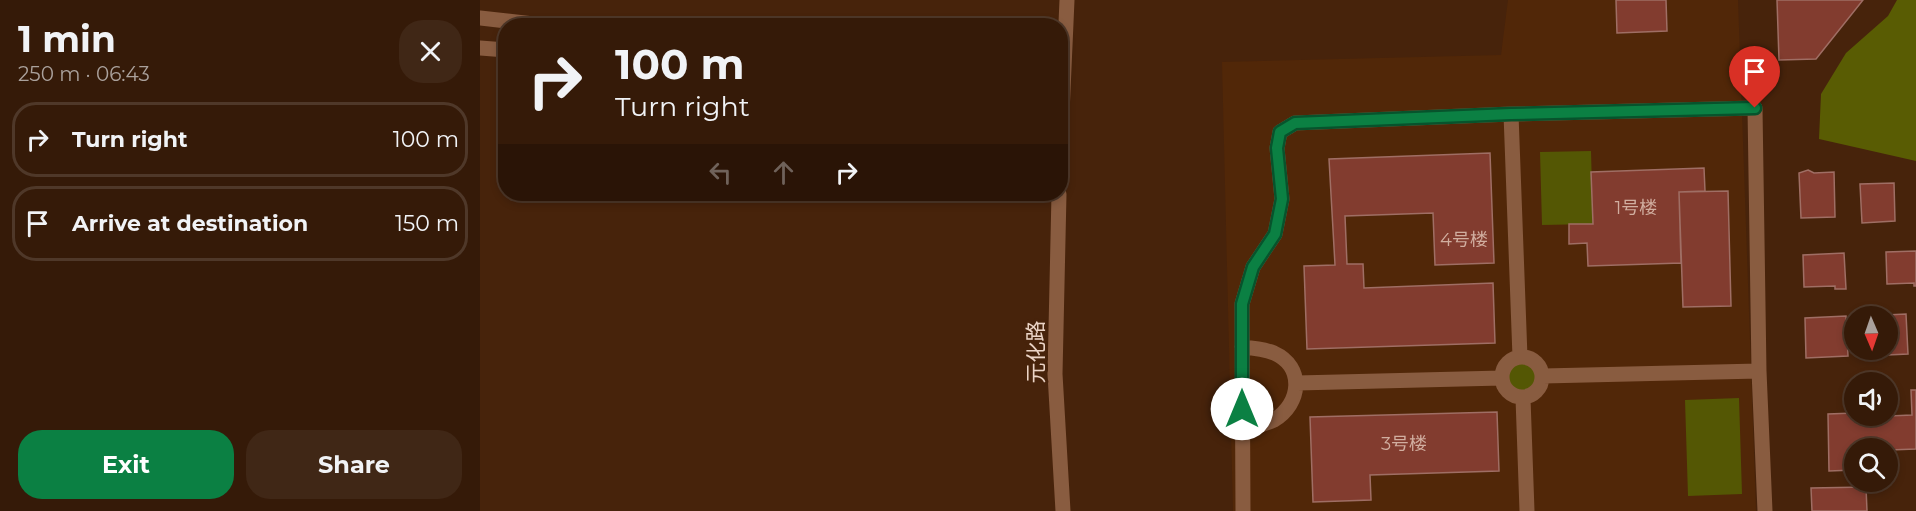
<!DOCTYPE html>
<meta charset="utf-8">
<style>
:root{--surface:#351a08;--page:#402716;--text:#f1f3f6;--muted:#aaa19c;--line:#4f3829;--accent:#0b8043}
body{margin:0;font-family:Montserrat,"Noto Sans SC",sans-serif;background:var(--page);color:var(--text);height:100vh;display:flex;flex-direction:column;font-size:22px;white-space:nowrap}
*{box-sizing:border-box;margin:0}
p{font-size:20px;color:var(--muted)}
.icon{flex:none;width:33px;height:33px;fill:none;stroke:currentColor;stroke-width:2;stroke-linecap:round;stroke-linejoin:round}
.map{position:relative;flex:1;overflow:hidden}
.drawer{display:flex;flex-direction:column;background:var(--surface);width:480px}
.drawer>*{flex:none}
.hud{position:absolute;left:18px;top:18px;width:570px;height:183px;border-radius:24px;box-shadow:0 3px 9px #0003,0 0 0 2px var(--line);background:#351a08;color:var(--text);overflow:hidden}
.needle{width:39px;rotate:178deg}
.buttons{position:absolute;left:1364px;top:306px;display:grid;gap:12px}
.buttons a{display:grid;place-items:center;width:54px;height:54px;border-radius:50%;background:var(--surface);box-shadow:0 3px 9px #0003,0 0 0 2px var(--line);font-size:30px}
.pin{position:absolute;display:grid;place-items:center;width:51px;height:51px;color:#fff;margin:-62px -26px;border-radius:50% 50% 50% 0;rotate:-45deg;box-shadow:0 0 6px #0007}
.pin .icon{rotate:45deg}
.me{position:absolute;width:66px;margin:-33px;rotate:0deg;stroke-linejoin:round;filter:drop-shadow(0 0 4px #0008)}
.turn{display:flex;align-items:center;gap:21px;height:126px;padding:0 18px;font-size:27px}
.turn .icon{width:78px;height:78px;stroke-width:2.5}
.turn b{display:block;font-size:42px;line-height:51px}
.lanes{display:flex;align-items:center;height:57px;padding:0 18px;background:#0003;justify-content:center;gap:30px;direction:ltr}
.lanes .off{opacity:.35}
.round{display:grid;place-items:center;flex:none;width:63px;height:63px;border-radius:24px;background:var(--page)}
.overview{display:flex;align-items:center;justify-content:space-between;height:102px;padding:0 18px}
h1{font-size:36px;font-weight:700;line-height:45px}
.button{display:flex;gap:12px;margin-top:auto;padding:12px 18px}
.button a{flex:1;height:69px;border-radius:24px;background:var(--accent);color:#fff;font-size:24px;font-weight:700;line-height:69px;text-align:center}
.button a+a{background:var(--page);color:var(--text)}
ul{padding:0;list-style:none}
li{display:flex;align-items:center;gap:18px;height:75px;margin:0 12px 9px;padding:0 6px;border:3px solid var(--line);border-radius:24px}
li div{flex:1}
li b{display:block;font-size:22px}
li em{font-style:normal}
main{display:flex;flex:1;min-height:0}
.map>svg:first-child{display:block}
.built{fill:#512708}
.green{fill:#545704}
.forest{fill:#595c03}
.building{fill:#823c2f;stroke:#9f6e64;stroke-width:1.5}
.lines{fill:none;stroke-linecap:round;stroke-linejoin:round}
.minor{stroke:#895c40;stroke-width:15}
.route-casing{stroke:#07532c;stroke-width:15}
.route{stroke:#0b8043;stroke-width:10}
.labels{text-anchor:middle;stroke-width:6;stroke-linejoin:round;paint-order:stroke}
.number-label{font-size:18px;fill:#d1aea0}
.street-label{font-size:21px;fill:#ebd4c6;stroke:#47230b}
</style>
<main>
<section class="drawer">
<div class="overview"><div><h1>1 min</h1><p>250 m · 06:43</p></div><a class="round"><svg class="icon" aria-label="close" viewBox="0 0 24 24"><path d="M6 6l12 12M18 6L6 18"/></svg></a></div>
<ul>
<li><svg class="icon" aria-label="right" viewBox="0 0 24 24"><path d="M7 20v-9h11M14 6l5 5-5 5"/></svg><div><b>Turn right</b></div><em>100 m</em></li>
<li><svg class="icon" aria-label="arrive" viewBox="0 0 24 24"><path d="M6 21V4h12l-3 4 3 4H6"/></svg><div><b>Arrive at destination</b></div><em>150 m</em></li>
</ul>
<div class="button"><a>Exit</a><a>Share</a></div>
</section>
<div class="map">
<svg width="1436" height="511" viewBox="0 0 1436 511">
<rect width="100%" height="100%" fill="#47230b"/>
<path class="built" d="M1028,0H1258L1276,511H753L742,62L1021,55Z"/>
<path class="green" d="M1111,151L1113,224L1062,225L1060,152Z
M1028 377a14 14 0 1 1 28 0a14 14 0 1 1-28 0Z
M1259,398L1262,494L1208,496L1205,400Z"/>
<path class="forest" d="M1417,0H1436V161L1339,139L1341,94L1366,53L1408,16Z"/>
<path class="building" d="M1136,0H1186L1187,31L1137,33Z
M1297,0H1383L1336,59L1299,60Z
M1010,153L1014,263L955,265L953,213L865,216L867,264H883L884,288L1013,283L1015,343L827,349L824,266L855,265L849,159Z
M1224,168L1225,191L1199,192L1201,263L1108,266L1107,243L1089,244V224H1113L1111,172Z
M1328,170L1334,173L1354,172L1355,217L1321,218L1319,173Z
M1414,183L1415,221L1382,223L1380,184Z
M1248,191L1251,306L1203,307L1199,192Z
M1436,251V286H1434V283L1407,284L1406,252Z
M1364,253L1366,289H1355V286L1324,287L1323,255Z
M1426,314L1428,354L1386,356V350H1407V316H1384Z
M1366,316L1368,356L1326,358L1325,318Z
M1431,390H1436V449L1409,450L1410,469H1407V448H1374V470L1349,471L1348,414L1374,413V416H1407V412H1409V416L1432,415Z
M1017,412L1019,471L890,475L891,500L833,502L830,417Z
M1386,487L1387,511H1332L1331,488Z"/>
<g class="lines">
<path class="minor" d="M0,18L71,26
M0,48L26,50
M1031,114L1040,357
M580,159L587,0
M579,194L575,374L583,511
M762,347C773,348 784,349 794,353C825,367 821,404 794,420C784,425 773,427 763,429
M1022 377a20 20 0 1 1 40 0a20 20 0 1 1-40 0Z
M1063,376L1279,371
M817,383L1022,378
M1043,398L1047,511
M763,511L762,304L773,267L795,234L802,199L797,148L800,132L815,123L1031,114L1275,108L1279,371L1285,511"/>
</g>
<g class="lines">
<g class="route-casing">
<path id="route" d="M762,409V304L773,267L795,234L802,199L797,148L800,132L815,123L1031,114L1275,108"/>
</g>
<use href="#route" class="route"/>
</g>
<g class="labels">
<g class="number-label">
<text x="1156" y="214">1号楼</text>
<text x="984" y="246">4号楼</text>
<text x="924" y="450">3号楼</text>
</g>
<g class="street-label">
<text transform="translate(556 352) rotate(-90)" y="7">元化路</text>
</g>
</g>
</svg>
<div class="buttons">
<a><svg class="needle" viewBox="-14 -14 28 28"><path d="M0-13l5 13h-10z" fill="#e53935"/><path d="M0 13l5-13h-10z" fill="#aaa19c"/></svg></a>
<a><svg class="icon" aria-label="sound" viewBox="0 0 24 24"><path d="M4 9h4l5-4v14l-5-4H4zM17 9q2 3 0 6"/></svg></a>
<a><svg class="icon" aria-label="search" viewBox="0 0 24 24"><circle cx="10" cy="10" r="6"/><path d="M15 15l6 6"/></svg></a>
</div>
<div class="pin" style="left:1275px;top:108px;background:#d93025"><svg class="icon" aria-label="arrive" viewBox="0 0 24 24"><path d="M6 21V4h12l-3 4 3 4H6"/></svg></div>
<svg class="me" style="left:762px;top:409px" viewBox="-20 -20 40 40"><circle r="19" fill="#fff"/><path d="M0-13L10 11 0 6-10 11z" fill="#0b8043"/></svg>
<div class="hud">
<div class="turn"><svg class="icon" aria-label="right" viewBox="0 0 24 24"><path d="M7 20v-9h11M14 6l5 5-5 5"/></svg><div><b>100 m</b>Turn right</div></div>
<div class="lanes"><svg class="icon off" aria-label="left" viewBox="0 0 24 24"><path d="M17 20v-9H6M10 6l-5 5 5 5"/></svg><svg class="icon off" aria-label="ahead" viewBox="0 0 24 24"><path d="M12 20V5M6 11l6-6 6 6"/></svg><svg class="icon" aria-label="right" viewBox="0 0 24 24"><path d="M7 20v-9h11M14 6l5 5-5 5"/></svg></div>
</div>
</div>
</main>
